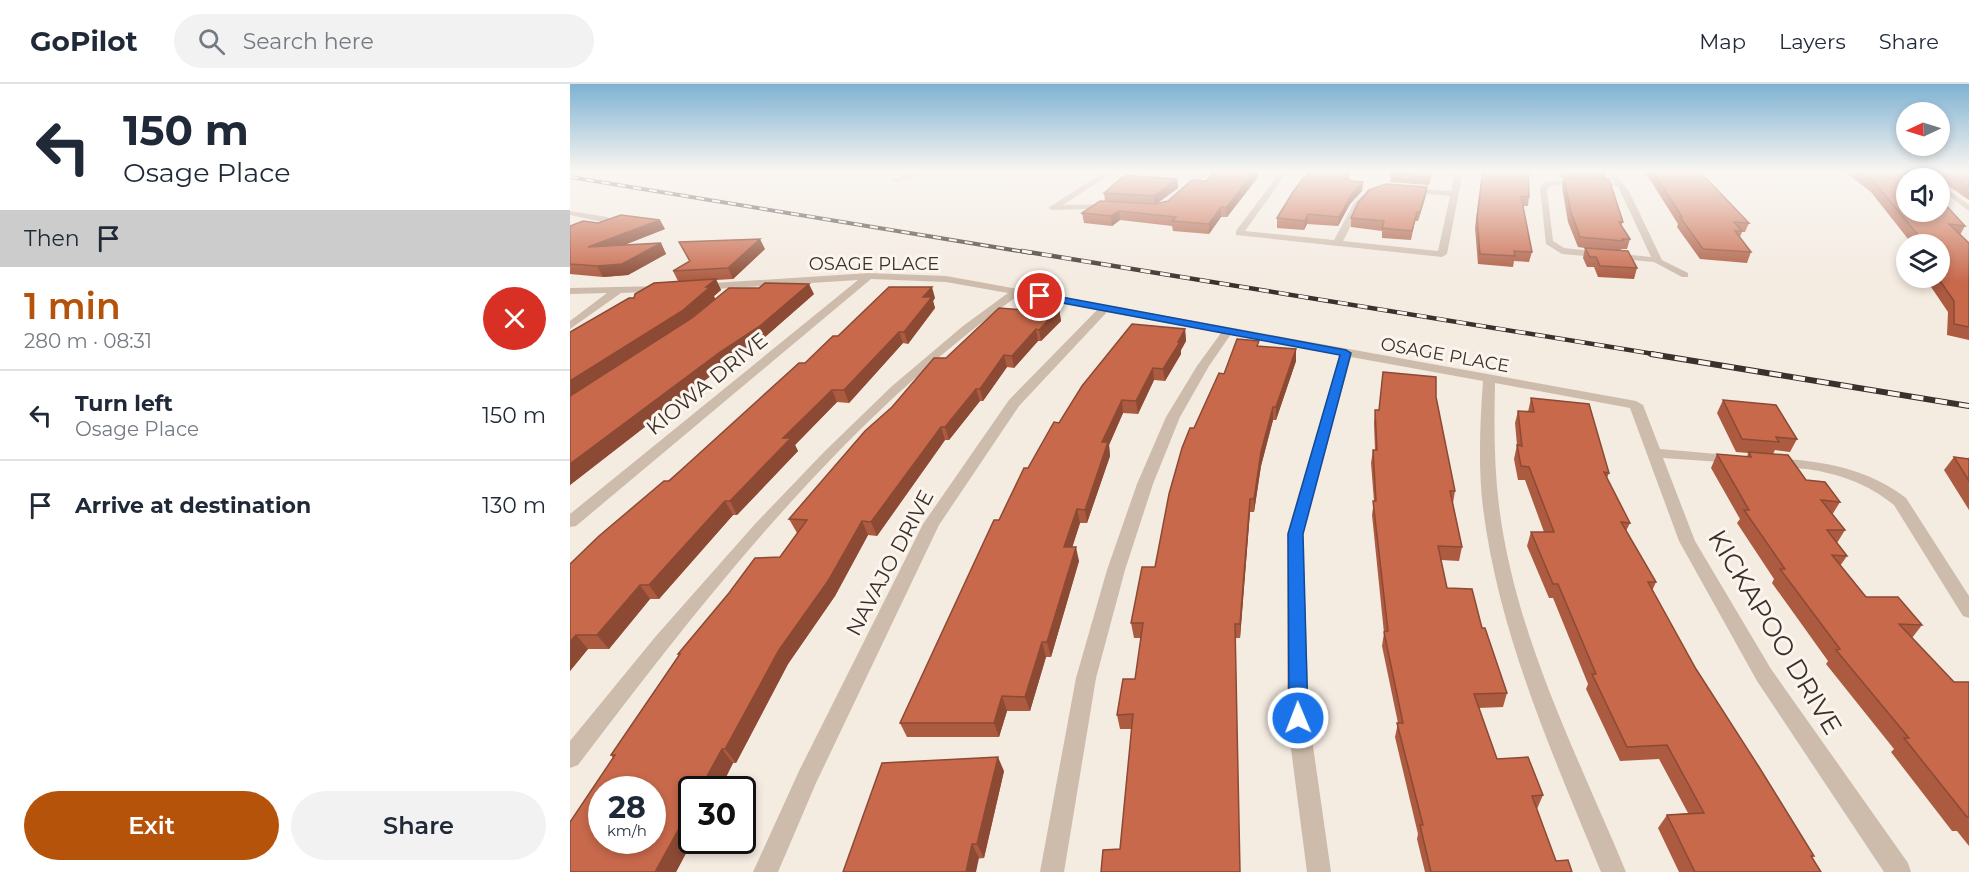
<!DOCTYPE html>
<meta charset="utf-8">
<style>
:root{--surface:#fff;--page:#f2f2f3;--text:#1f2937;--muted:#747a83;--line:#e0e1e3;--accent:#b45309}
body{margin:0;font-family:Montserrat,sans-serif;background:var(--page);color:var(--text);height:100vh;display:flex;flex-direction:column;font-size:22px;white-space:nowrap}
*{box-sizing:border-box;margin:0}
p{font-size:20px;color:var(--muted)}
.icon{flex:none;width:33px;height:33px;fill:none;stroke:currentColor;stroke-width:2;stroke-linecap:round;stroke-linejoin:round}
.map{position:relative;flex:1;overflow:hidden}
.details{display:flex;flex-direction:column;background:var(--surface);width:570px}
.details>*{flex:none}
.hud{background:#fff;color:var(--text);overflow:hidden}
.needle{width:39px;rotate:266deg}
.tools{position:absolute;left:1326px;top:18px;display:grid;gap:12px}
.tools a{display:grid;place-items:center;width:54px;height:54px;border-radius:50%;background:var(--surface);box-shadow:0 3px 9px #0003;font-size:30px}
.speed{position:absolute;left:18px;top:692px;display:flex;gap:12px;font-size:30px;font-weight:700;text-align:center}
.speed>*{display:grid;place-content:center;width:78px;height:78px;border-radius:50%;background:var(--surface);box-shadow:0 3px 9px #0003;line-height:1}
.speed small{font-size:15px;font-weight:400}
.speed .limit{border:3px solid #111;border-radius:9px;background:#fff;color:#111}
.pin{position:absolute;display:grid;place-items:center;width:51px;height:51px;color:#fff;margin:-26px;border:3px solid #fff;border-radius:50%;box-shadow:0 2px 6px #0007}
.me{position:absolute;width:66px;margin:-33px;rotate:359deg;stroke-linejoin:round;filter:drop-shadow(0 0 4px #0008)}
.turn{display:flex;align-items:center;gap:21px;height:126px;padding:0 24px;font-size:27px}
.turn .icon{width:78px;height:78px;stroke-width:2.5}
.turn b{display:block;font-size:42px;line-height:51px}
.then{display:flex;align-items:center;height:57px;padding:0 24px;background:#0003;gap:12px;font-size:22px}
.round{display:grid;place-items:center;flex:none;width:63px;height:63px;border-radius:32px;background:var(--page)}
.headline{display:flex;align-items:center;justify-content:space-between;height:102px;padding:0 24px}
h1{font-size:36px;font-weight:600;line-height:45px;color:var(--accent)}
.primary-button{display:flex;gap:12px;margin-top:auto;padding:12px 24px}
.primary-button a{flex:1;height:69px;border-radius:36px;background:var(--accent);color:#fff;font-size:24px;font-weight:600;line-height:69px;text-align:center}
.primary-button a+a{background:var(--page);color:var(--text)}
ul{padding:0;list-style:none}
li{display:flex;align-items:center;gap:18px;height:90px;padding:0 24px;border-top:2px solid var(--line)}
li div{flex:1}
li b{display:block;font-size:22px}
li em{font-style:normal}
header{display:flex;align-items:center;gap:36px;box-sizing:border-box;height:84px;padding:0 30px;background:var(--surface);border-bottom:2px solid var(--line)}
header strong{font-size:28px}
nav{display:flex;gap:33px;margin-inline-start:auto;font-size:21px}
.search{width:420px;height:54px;background:var(--page);display:flex;align-items:center;gap:15px;box-sizing:border-box;padding:0 21px;border-radius:33px;color:var(--muted);font-size:22px}
main{display:flex;flex:1;min-height:0}
.map>svg:first-child{display:block}
.lines{fill:none;stroke-linecap:round;stroke-linejoin:round}
.minor{fill:#cdbbac;fill-rule:evenodd}
.rail-far2-casing{stroke:#3b302b;stroke-width:4}
.rail-far1-casing{stroke:#3b302b;stroke-width:4.5}
.rail-casing{stroke:#3b302b;stroke-width:6}
.rail-far2{stroke:#fbf5ee;stroke-width:2;stroke-dasharray:8;stroke-linecap:butt}
.rail-far1{stroke:#fbf5ee;stroke-width:3;stroke-dasharray:10;stroke-linecap:butt}
.rail{stroke:#fbf5ee;stroke-width:4;stroke-dasharray:12;stroke-linecap:butt}
.wall{fill:#ac5a40}
.shaded-wall{fill:#8c4a34}
.building{fill:#c8694b;stroke:#8c4a34;stroke-width:1.5;fill-rule:evenodd}
.route{fill:#1a73e8;stroke:#114b97;stroke-width:1.5}
.labels{text-anchor:middle;stroke-width:6;stroke-linejoin:round;paint-order:stroke}
.far-street-label{font-size:18px;fill:#3b302b;stroke:#fbf5ee}
.street-label{font-size:21px;fill:#3b302b;stroke:#fbf5ee}
.near-street-label{font-size:26px;fill:#3b302b;stroke:#fbf5ee}
</style>
<header>
<strong>GoPilot</strong>
<div class="search"><svg class="icon" aria-label="search" viewBox="0 0 24 24"><circle cx="10" cy="10" r="6"/><path d="M15 15l6 6"/></svg>Search here</div>
<nav><a>Map</a><a>Layers</a><a>Share</a></nav>
</header>
<main>
<section class="details">
<div class="hud">
<div class="turn"><svg class="icon" aria-label="left" viewBox="0 0 24 24"><path d="M17 20v-9H6M10 6l-5 5 5 5"/></svg><div><b>150 m</b>Osage Place</div></div>
<div class="then">Then<svg class="icon" aria-label="arrive" viewBox="0 0 24 24"><path d="M6 21V4h12l-3 4 3 4H6"/></svg></div>
</div>
<div class="headline"><div><h1>1 min</h1><p>280 m · 08:31</p></div><a class="round" style="background:#d93025;color:#fff"><svg class="icon" aria-label="close" viewBox="0 0 24 24"><path d="M6 6l12 12M18 6L6 18"/></svg></a></div>
<ul>
<li><svg class="icon" aria-label="left" viewBox="0 0 24 24"><path d="M17 20v-9H6M10 6l-5 5 5 5"/></svg><div><b>Turn left</b><p>Osage Place</p></div><em>150 m</em></li>
<li><svg class="icon" aria-label="arrive" viewBox="0 0 24 24"><path d="M6 21V4h12l-3 4 3 4H6"/></svg><div><b>Arrive at destination</b></div><em>130 m</em></li>
</ul>
<div class="primary-button"><a>Exit</a><a>Share</a></div>
</section>
<div class="map">
<svg width="1399" height="788" viewBox="0 0 1399 788">
<rect width="100%" height="100%" fill="#f4ebe1"/>
<g class="lines">
<path class="minor" d="M350,87H363L326,98L322,96Z
M536,87H545L493,121L545,120H548V124L482,126L478,124Z
M632,87H640L614,111H608V107Z
M711,87H718L675,147L764,156L784,119L801,104L805,106L791,122L773,157L868,167L880,112L836,108L832,106L836,104L881,107L883,98L881,87H888L891,98L877,170L872,173L666,151V147Z
M1035,87H1043L1059,107L1092,176L1118,189V193H1112L1084,178L992,170L976,160L970,104L975,98L994,96L1045,98ZM994,100L1048,102L1081,173L994,164L983,157L977,106L980,102Z
M1343,87H1352L1361,94H1353Z
M1370,100L1399,121V127L1370,105Z
M0,127L37,133L41,136L37,139L0,131Z
M299,189L376,192L1066,317L1073,321L1090,365L1170,372L1172,375L1165,379L1093,374L1125,457L1201,585L1338,779L1341,788H1314L1187,597L1109,457L1060,324L925,299C924,341 924,381 929,422C945,551 1007,670 1056,788H1031C983,671 929,551 913,424C908,382 910,339 913,297L781,273L733,450L739,634L761,788H737L717,634V450L770,270L661,250L639,282L610,333L583,400L555,486L526,594L494,788H470L506,594L537,486L567,400L596,333L627,282L651,249L537,228L449,322L369,441L246,699L208,788H183L229,687L353,440L439,316L527,226L449,211C275,334 136,512 8,681L0,684V657L86,552L185,440L254,368L321,303L393,242L438,209L376,198L301,195L6,442L0,443V430L288,196L128,206L123,203L128,200Z
M92,202L97,205L96,207L51,209L0,245V237L37,209L0,210V204Z
M1204,374C1252,377 1297,384 1336,414L1399,512V534L1393,532L1324,421C1298,400 1270,390 1237,385C1224,384 1211,384 1199,381L1197,378L1199,375Z"/>
<g class="rail-far2-casing">
<path id="rail-far2" d="M0,93L461,169"/>
</g>
<g class="rail-far1-casing">
<path id="rail-far1" d="M452,167L1090,271"/>
</g>
<g class="rail-casing">
<path id="rail" d="M1081,270L1399,322"/>
</g>
<use href="#rail-far2" class="rail-far2"/>
<use href="#rail-far1" class="rail-far1"/>
<use href="#rail" class="rail"/>
</g>
<path class="wall" d="M822,87L862,91L859,101L820,98Z
M912,87L959,113L958,122H953L962,168L959,178L944,177L943,183L908,180L905,144Z
M991,87H1037L1035,95L1053,138L1051,142L1060,155L1057,165H1051L1050,167L1067,184L1064,195L1028,193L1024,183H1017L1013,174L1015,164L1008,163L998,138L992,103L994,94H991Z
M1071,87H1127L1179,139L1175,148H1172L1170,153L1181,168L1177,179L1130,175L1107,143L1108,140L1079,94Z
M1274,87H1342L1395,142L1390,151L1399,159V256L1377,251L1378,228L1355,194H1370V160H1341H1342L1301,108Z
M1363,87H1399V116L1370,96V94H1367L1361,91Z
M779,88V97L793,98L792,107L780,120L768,142L737,140L734,146L707,144V134Z
M658,90L688,93L657,133H651L639,150L603,147L602,142L550,136L542,142L514,139L512,129L535,117L534,109L607,95L608,104L586,120L598,117L636,97Z
M857,103L856,111L848,137H845L841,156L812,154V147L781,143V134Z
M28,139L95,145L54,161L91,159L96,170L58,191L33,193L0,190V142Z
M109,158L195,165L163,195L146,196L151,206L144,212L145,215L122,235L244,210L195,253L156,280L0,401V248L64,214L108,197L103,187L119,177Z
M365,214L363,217L365,224L338,260L333,259L279,319L267,318L225,361L228,367L167,431H163L89,515H80L39,565H18L0,587V480L268,252Z
M489,225L491,237L471,257H468L444,284L437,283L413,317H410L379,356H375L307,452L298,451L265,512L218,580L166,679H163L150,705H122V756H123L106,788L43,674L41,671L109,571L108,570L210,473L227,449L219,435L376,274L456,226Z
M615,245L616,257L611,266V270L595,297L584,296L568,330L553,329L539,361L540,372L517,439H510L502,463L509,477L481,573H476L460,627H437L429,653H337L330,639L429,436L458,384Z
M689,262L726,265V277L706,336H703L691,382L684,428H680L670,554H666L550,765L562,645H550L547,631L565,595L571,554H564L561,539L585,483L624,344L654,290Z
M866,313L885,407L883,419L892,463L889,477L871,476L877,504L912,544L937,609L933,623L909,624L927,675L973,711L967,725L986,777L1002,788H855L847,755L848,750L825,653L828,639L812,562L814,549L802,431L804,417L801,379L803,366H805L804,339L805,326H809Z
M961,314L1039,389L1037,394L1060,439L1056,447L1086,498L1082,507L1126,585L1244,772L1242,773L1251,788H1109L1088,744L1097,731L1118,729L1089,675L1050,677L1016,605L1018,600L983,514H979L957,462L961,448H974L955,396H948L944,375L947,361L945,339L948,327L958,328Z
M1153,316L1227,355L1220,368L1205,366L1203,370L1236,396L1270,418L1262,431L1275,446L1267,459L1277,472L1270,482L1296,513L1352,541L1342,554L1384,598H1399V762L1387,747H1382L1321,668L1324,665L1256,580L1258,577L1202,499L1204,495L1167,439L1170,435L1141,384L1147,370L1177,373L1178,369L1166,368L1147,329Z
M1384,373L1398,375L1399,373V426L1374,386Z
M434,687L414,774L273,788Z"/>
<path class="shaded-wall" d="M685,87H688V93L657,133L656,124Z
M607,95L608,104L585,121L584,112Z
M793,98L792,107L780,120L768,142L769,133L781,111Z
M857,103L856,111L848,137L850,128Z
M651,123V133L639,150V140Z
M549,127L550,136L542,142L541,132Z
M738,130L737,140L734,146L735,137Z
M90,136L95,145L24,173L18,163Z
M190,155L195,165L163,195L158,184Z
M91,159L96,170L58,191L33,193L27,182Z
M146,195L151,206L144,212L145,215L118,238L0,314V297L136,203Z
M239,200L244,210L195,253L156,280L0,401V380Z
M362,203L365,214L363,217L365,224L338,260L334,248L353,213Z
M489,225L491,237L471,257L469,246Z
M466,245L468,257L444,284L442,272Z
M615,245L616,257L611,266V270L595,297L593,285Z
M329,248L333,259L279,319L274,306Z
M726,265V277L706,336V323Z
M434,271L437,283L413,317L410,305Z
M583,284L584,296L568,330L566,317Z
M406,305L410,317L379,356L375,343Z
M262,306L267,318L225,361L228,367L167,431L160,417L213,354Z
M552,316L553,329L539,361L540,372L517,439L515,426L532,358Z
M703,323V336L691,382L684,428V415L691,368Z
M371,343L375,356L307,452L301,438Z
M680,415V428L670,554V540Z
M155,417L163,431L89,515L79,501Z
M507,425L510,439L498,477L494,463Z
M292,437L298,451L265,512L218,580L166,679L155,665L209,566Z
M506,463L509,477L481,573L477,558Z
M70,501L80,515L39,565L27,551Z
M6,551L18,565L0,587V558Z
M472,558L476,573L460,627L455,613Z
M432,612L437,627L429,653L424,639Z
M152,665L163,679L150,705H130Z
M428,673L434,687L414,774L407,760Z
M122,721V756H123L106,788H85Z
M402,760L409,774L406,788H396Z"/>
<path class="building" d="M645,87H652L658,90L660,87H685L656,124L651,123L639,140L602,137L606,133L549,127L541,132L512,129L530,117L585,120L598,117L622,96L636,97Z
M740,87L779,88L776,96L793,98L781,111L769,133L738,130L735,137L707,134L723,108L734,93H736Z
M822,87H862L860,93L821,90Z
M913,87H958L959,113L951,112L962,168L944,167L945,172L910,170L907,134Z
M1083,87H1127L1136,94L1179,139L1164,138L1172,147H1165L1181,168L1133,165L1110,133H1112Z
M1289,87H1342L1349,94H1336V128H1370V115L1395,142L1379,140L1399,159V243L1384,240V217L1368,194H1370V160H1345L1343,157L1354,158L1305,99Z
M1374,87H1399V103Z
M555,91L607,95L584,112L534,109Z
M994,94L1039,95L1053,138H1049L1060,155H1052L1053,157L1010,153L1001,128Z
M816,100L857,103L850,128H847L842,147L812,144L814,137L781,134L788,119L799,106Z
M51,131L90,136L18,163L91,159L52,180L27,182L0,180V142L13,137L28,139Z
M190,155L158,184L103,187L120,177L109,158Z
M1015,164L1058,167L1067,184L1030,182L1026,173H1020Z
M146,195L136,203H140L112,227L0,297V248L59,214H64L65,210L84,199Z
M195,199L239,200L190,242L150,268L0,380V312L122,234L159,204H189Z
M319,203H362L353,213H362L334,248H329L274,306H262L213,354H221L160,417H155L79,501H70L27,551H6L0,558V480L29,452L94,397H99L229,279H235L263,252H268Z
M460,222L489,225L469,246L466,245L442,272L434,271L410,305H406L375,343H371L301,438L292,437L258,497L209,566L155,665H152L130,705H122V721L85,788H0V738L45,671H41L110,570H108L159,509L185,474L210,473L237,436L219,435L295,347L322,323L364,274H376L429,224L456,226ZM32,705H82V756H32Z
M562,240L615,245L608,258H610L593,285L583,284L566,317L552,316L532,358H538L515,426L507,425L494,463H506L477,558H472L455,613L432,612L424,639H330L424,436H429L454,384H458L484,338L489,339L512,302Z
M667,255L689,257L687,262L726,265L706,323H703L691,368L684,415H680L670,540H665L670,788H531L533,766L550,765L563,630L547,631L553,595H565L573,539H561L572,483H585L599,410L612,364L620,344H624L649,289L654,290Z
M813,288L866,293V313L885,407H880L892,463L868,462L877,504L902,505L912,544H915L937,609L904,610L927,675L958,673L973,711L962,712L986,777L998,776L1002,788H861L850,741H853L827,639H833L814,548L818,547L803,417H806L803,366H807L805,326H809Z
M961,314L1019,320L1039,389L1034,388L1060,439L1051,438L1086,498H1078L1126,585L1189,683L1244,772H1241L1251,788H1125L1097,731L1134,729L1097,661L1057,663L1022,590H1026L988,500H983L961,448H984L959,383L951,382L947,361L952,362L948,327L964,328Z
M1153,316L1206,321L1227,355L1206,353L1209,358L1172,355Z
M1179,368L1218,371L1236,396L1255,398L1270,418L1251,416L1275,446H1257L1277,472L1262,471L1296,513H1328L1352,541L1329,540L1384,598H1399V733H1397L1334,654H1339L1266,566L1270,565L1210,485H1215L1174,426H1179L1147,370L1181,373Z
M1384,373L1399,375V397Z
M428,673L407,760H402L396,788H273L312,679Z"/>
<linearGradient id="sky" x2="0" y2="1"><stop stop-color="#7eb2d2"/><stop offset="0.44" stop-color="#faf6f2"/><stop offset="1" stop-color="#faf6f2" stop-opacity="0"/></linearGradient>
<rect width="1399" height="198" fill="url(#sky)"/>
<path class="route" d="M470,209L776,266L781,269L733,450L738,634L735,640L728,642L721,640L719,634L718,450L770,271L466,214L465,212Z"/>
<g class="labels">
<g class="far-street-label">
<text x="304" y="186">OSAGE PLACE</text>
<text transform="translate(875 271) rotate(10)" y="6">OSAGE PLACE</text>
</g>
<g class="street-label">
<text transform="translate(137 300) rotate(-39)" y="7">KIOWA DRIVE</text>
<text transform="translate(320 479) rotate(-62)" y="7">NAVAJO DRIVE</text>
</g>
<g class="near-street-label">
<text transform="translate(1205 548) rotate(59)" y="9">KICKAPOO DRIVE</text>
</g>
</g>
</svg>
<div class="tools">
<a><svg class="needle" viewBox="-14 -14 28 28"><path d="M0-13l5 13h-10z" fill="#e53935"/><path d="M0 13l5-13h-10z" fill="#747a83"/></svg></a>
<a><svg class="icon" aria-label="sound" viewBox="0 0 24 24"><path d="M4 9h4l5-4v14l-5-4H4zM17 9q2 3 0 6"/></svg></a>
<a><svg class="icon" aria-label="layers" viewBox="0 0 24 24"><path d="M12 4l9 5-9 5-9-5zM3 14l9 5 9-5"/></svg></a>
</div>
<div class="speed"><div>28<small>km/h</small></div><div class="limit">30</div></div>
<div class="pin" style="left:470px;top:212px;background:#d93025"><svg class="icon" aria-label="arrive" viewBox="0 0 24 24"><path d="M6 21V4h12l-3 4 3 4H6"/></svg></div>
<svg class="me" style="left:728px;top:634px" viewBox="-20 -20 40 40"><circle r="17" fill="#1a73e8" stroke="#fff" stroke-width="3"/><path d="M0-11L8 9 0 5-8 9z" fill="#fff"/></svg>
</div>
</main>
